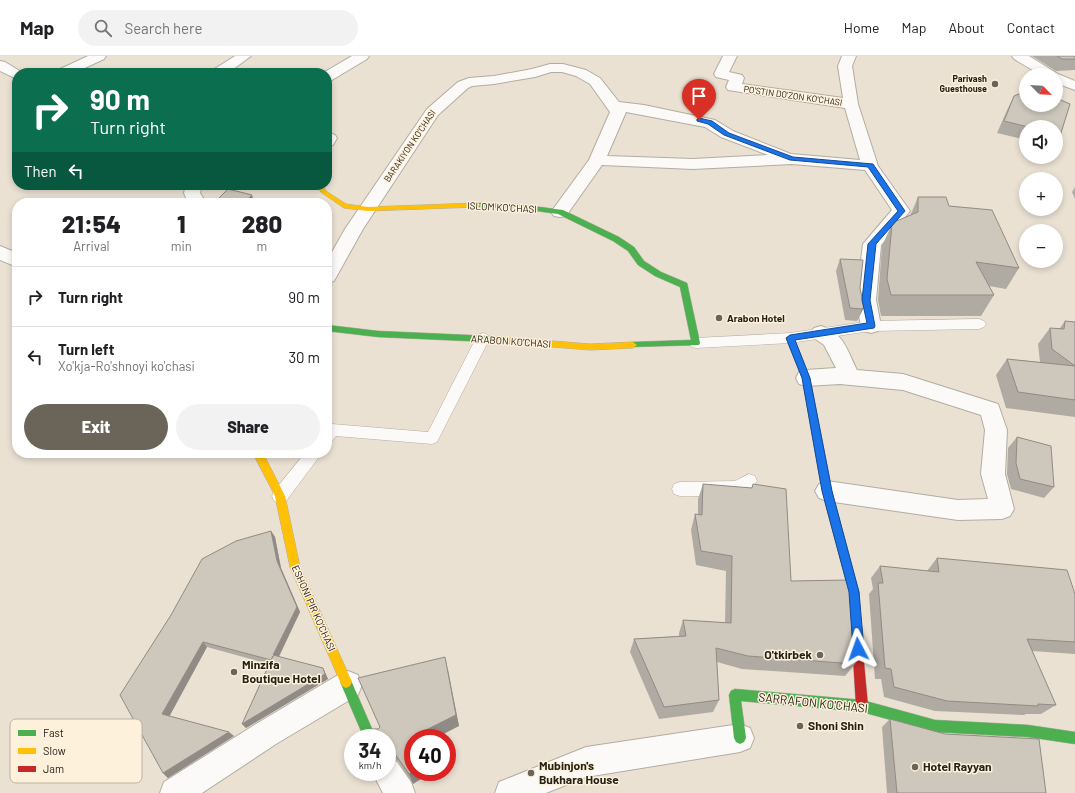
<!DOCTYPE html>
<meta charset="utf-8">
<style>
:root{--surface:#fff;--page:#f2f2f2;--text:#202124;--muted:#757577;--line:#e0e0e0;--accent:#6b6459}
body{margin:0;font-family:Barlow,sans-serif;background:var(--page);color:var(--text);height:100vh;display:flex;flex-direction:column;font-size:15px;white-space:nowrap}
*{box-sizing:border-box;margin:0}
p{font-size:13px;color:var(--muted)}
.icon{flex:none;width:22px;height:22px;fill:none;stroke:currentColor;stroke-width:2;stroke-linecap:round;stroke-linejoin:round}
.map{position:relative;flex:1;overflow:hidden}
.details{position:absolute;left:12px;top:142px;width:320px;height:260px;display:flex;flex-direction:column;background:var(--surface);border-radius:16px;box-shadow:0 2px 6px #0003}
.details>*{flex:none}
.guide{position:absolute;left:12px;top:12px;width:320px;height:122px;border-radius:16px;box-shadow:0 2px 6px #0003;background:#0b6e4f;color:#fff;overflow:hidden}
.needle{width:26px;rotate:114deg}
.fabs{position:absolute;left:1019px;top:12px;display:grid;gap:8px}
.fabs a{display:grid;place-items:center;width:44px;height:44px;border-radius:50%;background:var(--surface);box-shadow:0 2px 6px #0003;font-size:20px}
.speed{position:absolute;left:344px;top:673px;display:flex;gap:8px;font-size:20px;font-weight:700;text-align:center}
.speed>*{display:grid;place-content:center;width:52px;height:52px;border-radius:50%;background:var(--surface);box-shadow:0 2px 6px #0003;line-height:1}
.speed small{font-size:10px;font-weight:400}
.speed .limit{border:6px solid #d22;background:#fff;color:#111}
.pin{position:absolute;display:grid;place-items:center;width:34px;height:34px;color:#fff;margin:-41px -17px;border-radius:50% 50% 50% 0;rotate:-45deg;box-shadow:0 0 4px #0007}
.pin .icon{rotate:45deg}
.me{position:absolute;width:44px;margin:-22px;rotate:356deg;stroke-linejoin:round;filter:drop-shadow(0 0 3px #0008)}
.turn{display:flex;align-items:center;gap:14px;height:84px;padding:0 12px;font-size:18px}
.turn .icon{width:52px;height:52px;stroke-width:2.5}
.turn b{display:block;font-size:28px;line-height:34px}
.then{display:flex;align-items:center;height:38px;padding:0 12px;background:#0003;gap:8px;font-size:15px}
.eta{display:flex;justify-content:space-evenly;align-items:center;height:68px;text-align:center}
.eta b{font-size:24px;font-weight:800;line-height:28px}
.cta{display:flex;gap:8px;margin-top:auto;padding:8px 12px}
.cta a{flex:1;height:46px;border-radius:24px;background:var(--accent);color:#fff;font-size:16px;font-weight:800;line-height:46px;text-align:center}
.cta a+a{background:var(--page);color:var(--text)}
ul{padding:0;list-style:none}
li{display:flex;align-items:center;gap:12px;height:60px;padding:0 12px;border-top:1px solid var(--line)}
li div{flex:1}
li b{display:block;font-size:15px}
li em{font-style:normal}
header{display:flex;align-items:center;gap:24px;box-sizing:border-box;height:56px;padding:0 20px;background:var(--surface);border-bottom:1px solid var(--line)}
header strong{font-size:19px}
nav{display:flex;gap:22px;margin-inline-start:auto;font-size:14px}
.search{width:280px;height:36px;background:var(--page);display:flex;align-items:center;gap:10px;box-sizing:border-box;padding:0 14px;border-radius:22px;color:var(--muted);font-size:15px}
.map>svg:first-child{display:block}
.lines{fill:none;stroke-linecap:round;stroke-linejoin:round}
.lane-casing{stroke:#b2aca1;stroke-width:1}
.street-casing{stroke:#b2aca1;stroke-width:2}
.fast-casing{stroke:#b2aca1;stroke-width:1}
.slow-casing{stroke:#b2aca1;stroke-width:1}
.jam-casing{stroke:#b2aca1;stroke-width:1}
.lane{fill:#fcfaf8;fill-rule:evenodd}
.street{fill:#fcfaf8;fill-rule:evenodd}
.fast{fill:#4caf50;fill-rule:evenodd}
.slow{fill:#ffc107;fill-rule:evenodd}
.jam{fill:#c62828;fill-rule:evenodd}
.wall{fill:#b0aba2}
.shaded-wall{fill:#908b84}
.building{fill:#cdc7bc;stroke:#908b84}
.route{fill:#1a73e8;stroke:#114b97}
.poi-dot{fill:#6b6459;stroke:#fdf1dc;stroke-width:1.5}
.labels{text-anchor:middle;stroke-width:3;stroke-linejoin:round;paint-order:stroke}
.far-poi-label{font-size:9px;font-weight:bold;fill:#262117;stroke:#fdf1dc;text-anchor:end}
.far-street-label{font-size:9px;fill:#262117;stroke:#fdf1dc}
.street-label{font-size:10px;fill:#262117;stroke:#fdf1dc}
.poi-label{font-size:10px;font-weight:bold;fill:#262117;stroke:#fdf1dc;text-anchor:start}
.near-poi-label{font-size:12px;font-weight:bold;fill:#262117;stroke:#fdf1dc;text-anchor:start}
.near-street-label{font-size:12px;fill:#262117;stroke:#fdf1dc}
.key{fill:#fdf1dc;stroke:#bcb3a1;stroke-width:1}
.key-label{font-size:11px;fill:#262117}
</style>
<header>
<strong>Map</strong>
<div class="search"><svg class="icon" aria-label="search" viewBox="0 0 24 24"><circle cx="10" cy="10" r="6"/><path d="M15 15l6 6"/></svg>Search here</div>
<nav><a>Home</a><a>Map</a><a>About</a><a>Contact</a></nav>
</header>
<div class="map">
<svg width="1075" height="737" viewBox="0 0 1075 737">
<rect width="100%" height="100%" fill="#eae1d3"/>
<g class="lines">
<g class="lane-casing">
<path id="lane" d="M979,263L984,265L986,268L984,271L979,273L871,275L790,287L696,292L691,291L689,287L691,283L696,282L790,277L871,265Z
M483,277L488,279L490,282L437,386L432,388L336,380L332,385L327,387V370L332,368L428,376L476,282L478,279Z
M305,397H322L286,445L280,447L274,445L272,440L274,435Z
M749,418L755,420L757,425C747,445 700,439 680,440L674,438L672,433L674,428L680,426L735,425Z"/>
</g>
<g class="street-casing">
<path id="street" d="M88,0H106L104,3L74,17H56L58,14Z
M235,0H251L228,17H211L213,14Z
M352,0H369L367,3L332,24L327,25V17H323Z
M723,0H737L729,16L742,19L744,22L742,28L843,42L838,10L842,0H856L852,10L858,48L878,110L910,155L881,189L876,244L881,270L878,275L871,277L864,275L861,270L856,244L863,188L892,154L865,114L792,108L693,113L602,109L566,160L560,161L554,160L551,156L589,104L610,56L590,28L576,20L562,16H551L535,21L494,28L472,30L468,32L438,59L363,173L334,225L327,227V205L345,173L427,53L458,26L469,22L494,20L532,13L550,8H563L586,14L600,22L619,46L644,49L715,64L733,75L791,98L860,104L845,52L728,34L726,31L729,24L716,21L714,18ZM626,56L705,71L721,81L768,99L693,103L607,100Z
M1012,0H1029L1058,18L1075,25V34L1056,27V19H1041L1014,3Z
M0,5L5,6L23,17H17V23L0,15Z
M327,76L335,79L337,82L333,89L327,91Z
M186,129H202L200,137L206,147H188L184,137Z
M0,190L17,197V211L0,204Z
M821,270C844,277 847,294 857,314L903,318L998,348L1007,374L1005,418L1014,453L1010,460L1002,463L958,464L827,445L819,442L815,435L819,428L827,425L958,444L988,443L981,418L985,374L981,359L903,334L840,328L806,330L799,328L796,322L799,316L806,314L836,312L824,289L814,282L811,277L814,272Z
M348,615L358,619L362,629L358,639L276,688L202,737H160L164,726L256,668L338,619Z
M740,668L750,672L754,682L750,692L740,696L586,721L546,737H495L499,726L586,691Z
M387,701L397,706L411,726L415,737H383L372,716H387Z"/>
</g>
<g class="fast-casing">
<path id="fast" d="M475,147L516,148L563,154L619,181L634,191L644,205L661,216L687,227L700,287L699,289L630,291L629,289L630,287L633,286L691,284L680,231L655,220L638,209L628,195L613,185L558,158L516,152L477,151L473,149Z
M327,269L378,275L490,280L494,283L490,286L378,281L327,275Z
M790,279L794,282L810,322L832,435L859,536L862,585L861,589L857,590L853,589L852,585L849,536L822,435L802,322L786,282Z
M346,620L350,622L376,682H364L340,626L342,622Z
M735,633L862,644L935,664L1028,669L1075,676V688L1028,681L935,676L862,656L741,645L746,682L744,686L740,688L736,686L734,682L729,639L731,635Z"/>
</g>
<g class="slow-casing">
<path id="slow" d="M316,129H322L326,135L346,148L368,151L477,147L481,149L477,151L368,155L344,152L322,137Z
M490,280L590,288L633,286L637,289L633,292L590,294L490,286L486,283Z
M253,397H263L285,440L300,511L352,626L350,630L346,632L342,630L290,511L275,440Z"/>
</g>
<g class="jam-casing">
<path id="jam" d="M857,580L861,581L862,585L868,650L866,654L862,656L858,654L856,650L852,585L853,581Z"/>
</g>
<use href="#lane" class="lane"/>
<use href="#street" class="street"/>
<use href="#fast" class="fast"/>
<use href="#slow" class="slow"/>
<use href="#jam" class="jam"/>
</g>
<path class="wall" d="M1032,0H1075V14L1056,15Z
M1026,35V49H1056V42L1070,48L1060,80L1056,87V71H1026V84L997,77L1008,52L1014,40Z
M1075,131V143L1072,136Z
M918,141L949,150L1019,212L1006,233L989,230L994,239L981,260H881L878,244L882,190L892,168L910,160Z
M840,203L860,232L864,251L857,265L845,264L836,215Z
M1065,265L1075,266V361L1006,352L996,319L1007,303L1040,306L1038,288L1050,272H1060Z
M1017,381L1054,431L1044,442L1011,433L1007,418L1008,392Z
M703,428L752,432L753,428L791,525L855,608L845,620L742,613L717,606L719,644L713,656L659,663L630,596L634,583L679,580V577L683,564L725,567L726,515L696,509L691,474L695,458L698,459V443Z
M271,475L275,481L281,512L300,556L279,601L323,612L328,623L246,672L242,668L269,608L207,591L169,660L234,680L168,722L163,717L171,559Z
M937,502L1075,538V598L1032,595L1056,649L1041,658H1026L1024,659L935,655L884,641L881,623H875L869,538L873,533L871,522L880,510L927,515Z
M448,613L459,670L413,682L430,717L413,728L398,705L387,699V682H377L372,673H378Z
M890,663L1046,737H887L882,671Z"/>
<path class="shaded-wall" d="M252,139L255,147H244Z
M864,251L857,265L862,253Z
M271,475L275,481L281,512L300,556L277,604L273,599L277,505Z
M203,586L207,591L168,663L162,658Z
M445,601L459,670L436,682H417L416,679Z
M323,612L328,623L246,672L242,668Z
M229,676L234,680L168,722L163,717Z
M413,715V716H429L430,717L413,728L409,718Z"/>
<path class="building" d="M1057,0H1075V3H1062Z
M1026,35V49H1056V42L1070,48L1060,80L1056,78V71H1028L1004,65L1014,40Z
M228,133L252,139L244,147H214Z
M918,141H946L949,150L992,154L1019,212L976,206L994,239H891L887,223L892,168L894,166L918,156Z
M840,203L863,204L860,232L864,251L862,253L850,252Z
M1065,265L1075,266V310L1052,293L1050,272L1064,273Z
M1007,303L1075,310V344L1018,336Z
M1017,381L1051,390L1054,431L1020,423L1016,407Z
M703,428L752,432L753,428L786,433L791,525L849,524L855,608L748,600L716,592L719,644L664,651L634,583L686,580L683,564L731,567L732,500L701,495L695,458L702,459Z
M271,475L277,505L297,551L273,599L323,612L325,618L242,668L273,600L271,604L203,586L162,658L229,676L163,717L120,639L171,559L202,503L236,485Z
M937,502L1067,514L1075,538V586L1027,583L1056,649L1038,648V650L947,645L894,631L891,613L885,612L878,527H883L880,510L939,516Z
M445,601L456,659L416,679L417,682H413V715L409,718L393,695L387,692V682H378L372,673H378L380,671L358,622Z
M890,663L945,678L1039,683L1046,737H897Z"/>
<path class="route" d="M699,62L712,65L729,77L793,101L873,108L905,155L876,188L870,244L875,270L874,272L795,284L810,322L832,435L859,536L864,593L862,597L858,598L854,597L853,593L849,536L822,435L802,322L786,282L790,279L867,267L862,244L868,188L898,155L868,111L790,104L724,79L708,68L697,65V63Z"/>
<g class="poi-dot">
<circle cx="995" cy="28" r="4"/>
<circle cx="719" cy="262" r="4"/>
<circle cx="820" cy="599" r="4"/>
<circle cx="234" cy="616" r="4"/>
<circle cx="800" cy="670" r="4"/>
<circle cx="915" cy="711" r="4"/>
<circle cx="531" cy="717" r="4"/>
</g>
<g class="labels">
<g class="far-poi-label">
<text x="987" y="26">Parivash<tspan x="987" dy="10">Guesthouse</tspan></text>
</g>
<g class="far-street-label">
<text transform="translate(793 40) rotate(8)" y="3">PO'STIN DO'ZON KO'CHASI</text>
<text transform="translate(410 90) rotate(-56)" y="3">BARAKIYON KO'CHASI</text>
</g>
<g class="street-label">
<text transform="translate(502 151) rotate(3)" y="4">ISLOM KO'CHASI</text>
<text transform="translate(511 285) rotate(4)" y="4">ARABON KO'CHASI</text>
<text transform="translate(314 552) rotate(66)" y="4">ESHONI PIR KO'CHASI</text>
</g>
<g class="poi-label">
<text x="727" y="266">Arabon Hotel</text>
</g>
<g class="near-poi-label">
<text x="812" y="603" text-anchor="end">O'tkirbek</text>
<text x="242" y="613">Minzifa<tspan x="242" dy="14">Boutique Hotel</tspan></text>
<text x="808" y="674">Shoni Shin</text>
<text x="539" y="714">Mubinjon's<tspan x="539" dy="14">Bukhara House</tspan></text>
<text x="923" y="715">Hotel Rayyan</text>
</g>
<g class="near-street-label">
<text transform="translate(813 647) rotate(6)" y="4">SARRAFON KO'CHASI</text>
</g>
</g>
<rect x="10" y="663" width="132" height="64" rx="6" class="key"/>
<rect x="18" y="674" width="18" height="6" fill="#4caf50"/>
<rect x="18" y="692" width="18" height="6" fill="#ffc107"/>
<rect x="18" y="710" width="18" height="6" fill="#c62828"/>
<g class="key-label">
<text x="43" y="681">Fast</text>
<text x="43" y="699">Slow</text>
<text x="43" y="717">Jam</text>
</g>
</svg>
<div class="fabs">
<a><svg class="needle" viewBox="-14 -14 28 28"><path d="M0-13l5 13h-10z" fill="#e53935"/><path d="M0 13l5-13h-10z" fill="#757577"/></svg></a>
<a><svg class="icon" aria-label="sound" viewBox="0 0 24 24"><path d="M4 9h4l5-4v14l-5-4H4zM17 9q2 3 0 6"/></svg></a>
<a>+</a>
<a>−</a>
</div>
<div class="speed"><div>34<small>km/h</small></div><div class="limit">40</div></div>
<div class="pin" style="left:699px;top:64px;background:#d93025"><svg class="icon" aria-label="arrive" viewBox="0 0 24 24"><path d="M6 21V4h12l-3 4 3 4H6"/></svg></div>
<svg class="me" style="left:858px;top:593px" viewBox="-20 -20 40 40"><path d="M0-17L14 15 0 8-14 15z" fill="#1a73e8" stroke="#fff" stroke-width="4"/></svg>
<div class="guide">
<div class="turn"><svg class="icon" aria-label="right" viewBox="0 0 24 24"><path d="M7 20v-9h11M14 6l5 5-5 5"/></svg><div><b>90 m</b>Turn right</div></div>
<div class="then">Then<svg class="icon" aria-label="left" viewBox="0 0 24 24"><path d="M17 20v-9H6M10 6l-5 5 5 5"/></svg></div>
</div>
<section class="details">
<div class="eta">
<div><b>21:54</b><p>Arrival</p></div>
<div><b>1</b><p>min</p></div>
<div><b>280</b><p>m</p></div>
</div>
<ul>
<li><svg class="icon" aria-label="right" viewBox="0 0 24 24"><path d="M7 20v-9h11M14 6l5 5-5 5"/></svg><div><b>Turn right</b></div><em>90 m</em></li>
<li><svg class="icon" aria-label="left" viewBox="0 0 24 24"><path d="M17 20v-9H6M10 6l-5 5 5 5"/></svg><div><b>Turn left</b><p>Xo'kja-Ro'shnoyi ko'chasi</p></div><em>30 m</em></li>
</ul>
<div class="cta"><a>Exit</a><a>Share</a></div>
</section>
</div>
